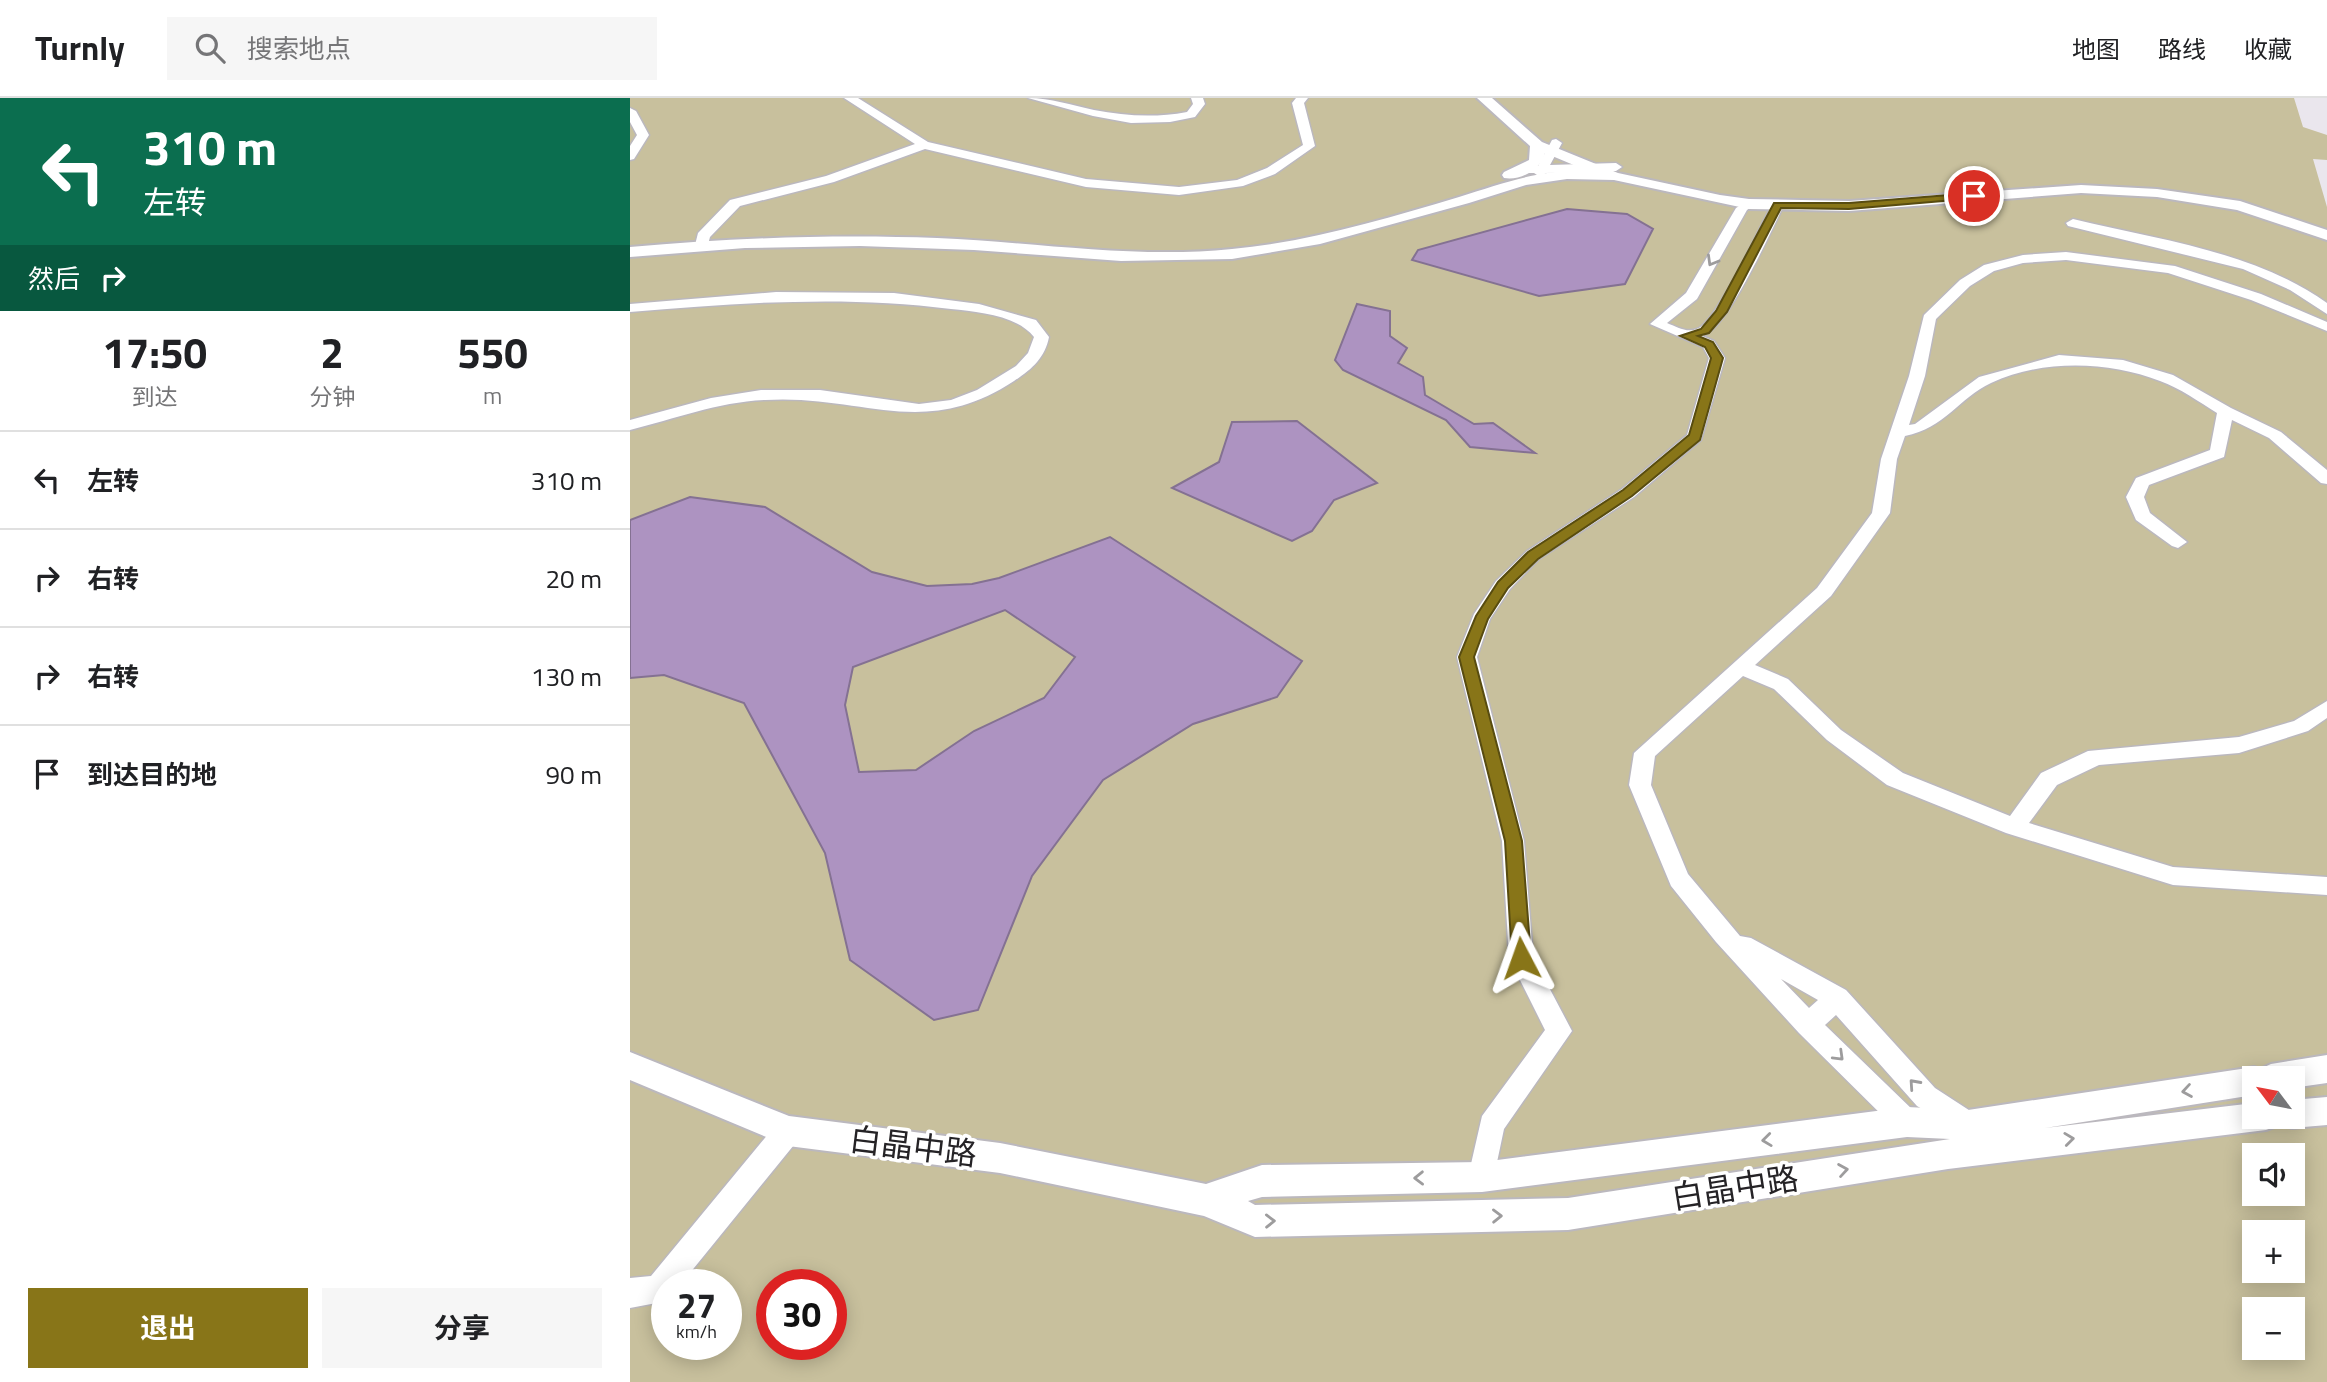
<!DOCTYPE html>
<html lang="zh">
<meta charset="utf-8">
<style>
:root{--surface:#fff;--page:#f6f6f6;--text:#202124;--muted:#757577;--line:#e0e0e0;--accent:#887518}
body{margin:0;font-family:"Titillium Web","Noto Sans SC",sans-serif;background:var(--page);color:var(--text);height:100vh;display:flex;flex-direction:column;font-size:26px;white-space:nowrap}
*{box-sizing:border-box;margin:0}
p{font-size:23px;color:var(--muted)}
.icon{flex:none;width:38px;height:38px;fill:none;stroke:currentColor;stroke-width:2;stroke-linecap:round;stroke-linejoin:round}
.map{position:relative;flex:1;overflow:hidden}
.sheet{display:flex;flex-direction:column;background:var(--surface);width:630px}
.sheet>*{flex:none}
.top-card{background:#0b6e4f;color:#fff;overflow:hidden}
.needle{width:46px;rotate:302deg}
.buttons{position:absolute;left:1612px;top:968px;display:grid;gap:14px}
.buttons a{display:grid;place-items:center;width:63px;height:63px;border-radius:0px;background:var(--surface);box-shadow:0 4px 18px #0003;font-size:35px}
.speed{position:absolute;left:21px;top:1171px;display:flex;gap:14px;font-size:35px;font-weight:700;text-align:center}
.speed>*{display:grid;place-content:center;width:91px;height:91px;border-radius:50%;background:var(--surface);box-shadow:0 4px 18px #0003;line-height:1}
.speed small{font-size:18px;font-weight:400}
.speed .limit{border:10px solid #d22;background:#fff;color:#111}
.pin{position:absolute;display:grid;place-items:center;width:60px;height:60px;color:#fff;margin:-30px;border:4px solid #fff;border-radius:50%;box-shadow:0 2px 7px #0007}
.me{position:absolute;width:77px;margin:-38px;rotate:356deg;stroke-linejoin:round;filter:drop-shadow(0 0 5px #0008)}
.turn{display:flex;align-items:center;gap:24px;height:147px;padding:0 28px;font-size:32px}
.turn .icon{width:91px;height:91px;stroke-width:2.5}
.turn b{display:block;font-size:49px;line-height:60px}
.then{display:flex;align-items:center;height:66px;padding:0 28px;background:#0003;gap:14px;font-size:26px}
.eta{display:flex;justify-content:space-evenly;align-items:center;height:119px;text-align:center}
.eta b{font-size:42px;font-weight:700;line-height:49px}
.button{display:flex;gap:14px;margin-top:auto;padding:14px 28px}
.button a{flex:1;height:80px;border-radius:0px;background:var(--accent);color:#fff;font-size:28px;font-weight:700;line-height:80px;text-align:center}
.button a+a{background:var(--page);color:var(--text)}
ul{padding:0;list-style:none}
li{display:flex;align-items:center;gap:21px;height:98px;padding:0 28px;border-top:2px solid var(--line)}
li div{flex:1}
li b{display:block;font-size:26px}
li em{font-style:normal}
header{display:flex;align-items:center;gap:42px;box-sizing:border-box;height:98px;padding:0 35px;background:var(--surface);border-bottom:2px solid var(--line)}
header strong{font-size:33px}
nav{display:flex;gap:38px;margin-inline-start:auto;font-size:24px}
.search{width:490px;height:63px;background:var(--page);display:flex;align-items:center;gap:18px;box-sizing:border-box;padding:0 24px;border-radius:0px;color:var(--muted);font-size:26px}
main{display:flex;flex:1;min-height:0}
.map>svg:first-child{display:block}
.green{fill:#c8c09d;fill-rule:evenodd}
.water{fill:#ad93c1;stroke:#847192;stroke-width:2;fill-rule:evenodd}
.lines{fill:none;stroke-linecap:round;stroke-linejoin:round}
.minor-casing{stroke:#bbb8be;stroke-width:3}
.tertiary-casing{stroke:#bbb8be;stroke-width:4}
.minor{fill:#fff;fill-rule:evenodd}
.tertiary{fill:#fff;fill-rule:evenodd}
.oneway{stroke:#9d9c9d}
.route{fill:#887518;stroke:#584c10;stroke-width:2}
.labels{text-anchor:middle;stroke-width:7;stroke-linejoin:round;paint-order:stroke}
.near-street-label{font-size:32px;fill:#252326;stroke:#fff}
</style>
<header>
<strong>Turnly</strong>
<div class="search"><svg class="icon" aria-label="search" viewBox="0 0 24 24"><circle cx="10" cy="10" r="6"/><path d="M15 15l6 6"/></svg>搜索地点</div>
<nav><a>地图</a><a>路线</a><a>收藏</a></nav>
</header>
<main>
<section class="sheet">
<div class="top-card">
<div class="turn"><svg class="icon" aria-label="left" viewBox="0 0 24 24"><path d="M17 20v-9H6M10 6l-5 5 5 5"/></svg><div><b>310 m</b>左转</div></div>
<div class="then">然后<svg class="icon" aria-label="right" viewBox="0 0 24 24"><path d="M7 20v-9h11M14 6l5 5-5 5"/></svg></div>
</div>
<div class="eta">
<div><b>17:50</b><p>到达</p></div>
<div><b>2</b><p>分钟</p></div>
<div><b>550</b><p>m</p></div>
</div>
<ul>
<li><svg class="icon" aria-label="left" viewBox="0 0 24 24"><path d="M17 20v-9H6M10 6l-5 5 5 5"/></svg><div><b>左转</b></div><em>310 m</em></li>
<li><svg class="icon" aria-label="right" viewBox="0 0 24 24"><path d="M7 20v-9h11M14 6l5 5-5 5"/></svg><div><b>右转</b></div><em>20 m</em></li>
<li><svg class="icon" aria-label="right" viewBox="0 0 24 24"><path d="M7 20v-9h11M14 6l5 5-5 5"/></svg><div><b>右转</b></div><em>130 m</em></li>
<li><svg class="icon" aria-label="arrive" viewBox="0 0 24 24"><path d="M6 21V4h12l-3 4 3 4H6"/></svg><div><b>到达目的地</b></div><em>90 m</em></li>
</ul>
<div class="button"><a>退出</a><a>分享</a></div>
</section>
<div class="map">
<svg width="1697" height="1284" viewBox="0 0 1697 1284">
<rect width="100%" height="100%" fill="#eae6ed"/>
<path class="green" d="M0,0H1664L1673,29L1697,37V62L1683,61L1697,109V1284H0ZM1624,980H1662V1018H1624ZM1624,1057H1662V1096H1624ZM1624,1134H1662V1172H1624ZM37,1186H96V1246H37ZM142,1186H201V1246H142ZM1624,1211H1662V1250H1624Z"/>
<path class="water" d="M937,111L997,116L1023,131L995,186L909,198L782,162L788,152Z
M727,206L760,213V238L777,250L768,265L793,279L795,297L844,326L863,325L905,355L840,349L816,322L713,272L705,262Z
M667,323L747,385L704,402L682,433L662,443L542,390L589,364L602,324Z
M60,399L135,409L242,474L297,488L342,486L369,480L480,439L672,563L647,599L563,626L473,682L402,778L348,912L304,922L220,862L195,755L114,605L34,577L0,580V422ZM375,512L445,559L414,600L344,633L286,672L229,674L215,607L223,569Z"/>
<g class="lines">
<g class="minor-casing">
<path id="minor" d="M214,0H228L298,44L456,81L549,89L607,82L637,70L673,47L662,5L666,0H678L674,5L685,48L645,76L613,88L549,97L456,89L295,51L204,84L110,108L80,139L77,150H67L65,147L68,135L100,102L196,78L285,46Z
M398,0C421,0 441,7 464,12C495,18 525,20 557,14L563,6L561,0H573L575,6L565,19L540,24L501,25L463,18Z
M0,10L6,13L19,37L4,61L0,62V48L7,37L0,24Z
M926,41L932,45L920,67L986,65L992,69L986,73L916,75L910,79L904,75H890V69L908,68L922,42Z
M1119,102L1125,106L1117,112L1067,201L1037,225C1047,229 1058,236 1069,230C1088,220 1129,130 1142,107L1143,104H1153L1154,107C1141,133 1097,232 1072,238L1084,243L1095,260L1071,342L1004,399L909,461L880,491L860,521L847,559L894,743L903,859L942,933L874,1031L862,1088L852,1092L842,1088L838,1079L852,1018L915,932L879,860L872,743L827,559L844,516L866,483L897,453L992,391L1057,337L1079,260L1073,249L1020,226L1056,195L1106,110Z
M1443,121C1529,142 1624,153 1697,205V216L1660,192L1613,171L1438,128L1436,125Z
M1436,154L1545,168L1631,196L1697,224V233L1621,202L1538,175L1436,162L1393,165L1364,173L1340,188L1306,221L1295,278L1279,327L1285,326L1349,279L1429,257L1493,262L1543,277L1601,310L1651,334L1697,372V386L1691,385L1639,340L1602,322L1594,359L1519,387L1514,399L1520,415L1557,444L1548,450L1542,448L1506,422L1496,399L1506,380L1580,352L1587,315C1569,304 1550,290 1530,283C1478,263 1413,261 1361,285C1329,300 1315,330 1275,338L1267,361L1260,415L1201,498L1125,567L1158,581L1211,632L1273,675L1380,718L1411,675L1458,653L1609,639L1664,623L1697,603V620L1678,633L1609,655L1469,667L1427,687L1399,725L1543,769L1697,779V797L1543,787L1376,735L1257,687L1197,642L1144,591L1113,578L1025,658L1021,687L1058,776L1110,838L1121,840L1216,892L1305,990L1345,1016L1349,1025L1345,1034L1336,1037L1287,1008L1206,917L1195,927L1286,1015L1290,1024L1286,1033L1277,1036L1268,1033L1169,935L1086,844L1041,788L999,687L1004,655L1187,490L1242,415L1251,361L1279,278L1294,217L1330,182L1354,167L1393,157ZM1151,881L1188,902L1179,910Z
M146,194L264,195L349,206L406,222L419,239C415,260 401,272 384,283C293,343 232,296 135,302C88,304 45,321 0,332V322L81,300L131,292H190L289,306L321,302L347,292L386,268L398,255L404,239C387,217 348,214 321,211C213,197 108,205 0,214V206Z
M158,1020L168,1024L171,1033L168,1042L51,1186H37V1203L0,1210V1180L21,1178L148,1024Z"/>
</g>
<g class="tertiary-casing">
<path id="tertiary" d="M847,0H862L912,44L988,75L1090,97L1119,101L1219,103L1451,87L1527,91L1610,103L1697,132V142L1607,112L1527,99L1451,95L1219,113L1119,111L984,82L937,81L896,87L839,105L690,146L602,161L491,163L344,152L230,148L115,150L0,159V149C102,140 204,136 307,140C405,144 504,161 602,151C679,144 755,121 829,99C873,85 911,71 958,73L915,55C911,72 890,83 874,80L872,77L874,74L899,62L900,48Z
M0,954L159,1018L370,1045L576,1086L632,1067L852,1064L1277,1009L1338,1012L1624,969L1630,971L1641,966L1697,957V985L1662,990V980H1624V997L1415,1030L1624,1005V1018H1662V1002L1697,999V1027L1662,1030L1651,1026L1649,1023L1647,1028L1636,1032L1318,1071L938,1132L625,1139L574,1118L370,1075L158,1048L0,982ZM1277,1039L1320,1041L938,1100L625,1107L618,1103L632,1099L852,1094Z"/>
</g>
<use href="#minor" class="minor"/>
<use href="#tertiary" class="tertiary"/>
</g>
<defs><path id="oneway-chevron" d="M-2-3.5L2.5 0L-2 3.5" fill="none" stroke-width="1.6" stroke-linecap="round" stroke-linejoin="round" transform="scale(1.75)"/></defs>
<g class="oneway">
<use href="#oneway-chevron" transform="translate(1082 163) rotate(120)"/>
<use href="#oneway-chevron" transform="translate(1209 958) rotate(44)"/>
<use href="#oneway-chevron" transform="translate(1284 986) rotate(-132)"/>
<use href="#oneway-chevron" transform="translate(1557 993) rotate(171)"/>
<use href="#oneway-chevron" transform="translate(1439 1041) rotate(-7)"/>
<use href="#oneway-chevron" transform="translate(1137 1042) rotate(173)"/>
<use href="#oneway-chevron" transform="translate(1213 1072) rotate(-9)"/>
<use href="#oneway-chevron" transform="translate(789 1080) rotate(179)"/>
<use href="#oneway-chevron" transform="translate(867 1118) rotate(-1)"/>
<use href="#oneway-chevron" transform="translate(640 1123) rotate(-1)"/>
</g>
<path class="route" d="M1344,95L1349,98L1348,100L1219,111L1151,110L1097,214L1079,235L1068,238L1083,244L1093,260L1070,342L1002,398L908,461L878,490L858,521L844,559L892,743L901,860L898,865L891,867L885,865L882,860L875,743L829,559L846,518L868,484L898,454L993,392L1059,337L1081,260L1075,249L1050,238L1071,231L1086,213L1144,105H1219Z"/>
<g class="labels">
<g class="near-street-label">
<text transform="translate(283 1049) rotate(7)" y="11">白晶中路</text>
<text transform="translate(1105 1090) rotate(-9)" y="11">白晶中路</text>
</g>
</g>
</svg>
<div class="buttons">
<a><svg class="needle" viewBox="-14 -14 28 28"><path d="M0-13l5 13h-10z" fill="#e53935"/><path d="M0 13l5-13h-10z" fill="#757577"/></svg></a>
<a><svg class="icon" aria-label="sound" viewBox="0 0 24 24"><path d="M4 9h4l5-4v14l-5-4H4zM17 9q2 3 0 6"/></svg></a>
<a>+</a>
<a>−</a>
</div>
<div class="speed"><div>27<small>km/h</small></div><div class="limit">30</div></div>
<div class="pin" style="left:1344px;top:98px;background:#d93025"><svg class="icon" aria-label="arrive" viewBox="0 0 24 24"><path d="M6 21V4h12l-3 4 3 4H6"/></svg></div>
<svg class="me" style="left:891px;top:860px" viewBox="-20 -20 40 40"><path d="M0-17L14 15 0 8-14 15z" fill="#887518" stroke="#fff" stroke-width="4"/></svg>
</div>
</main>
